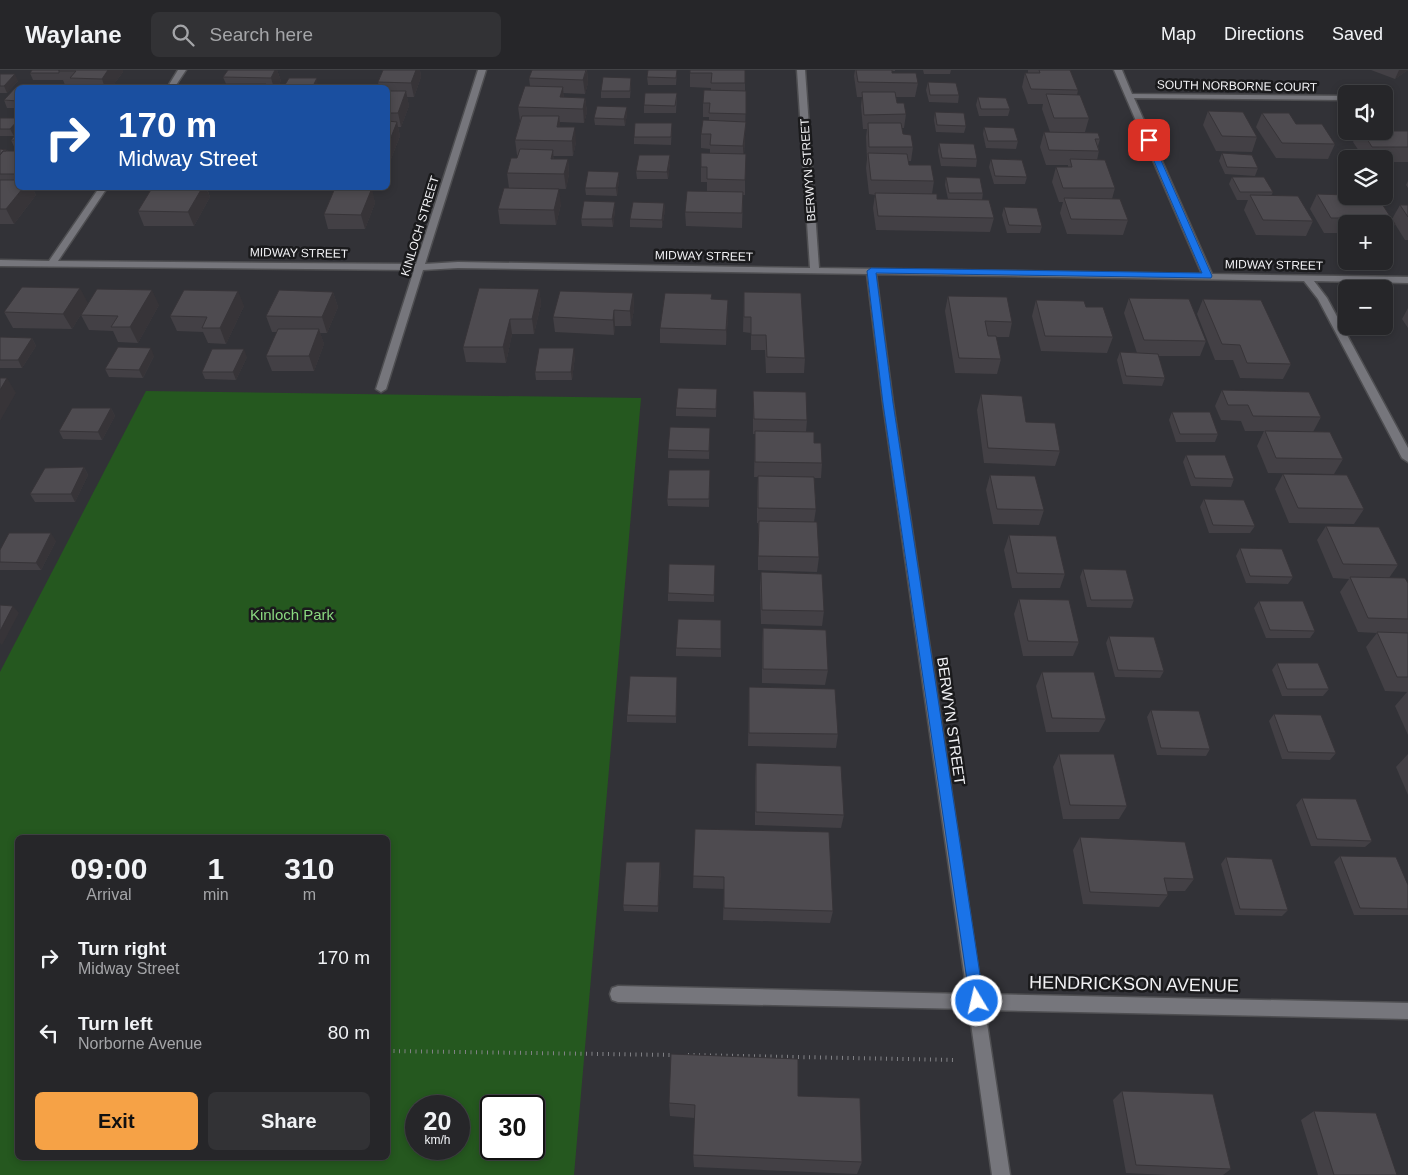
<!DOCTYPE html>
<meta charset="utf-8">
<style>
:root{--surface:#262629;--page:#323235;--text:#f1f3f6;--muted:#a4a5a8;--line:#424346;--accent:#f6a246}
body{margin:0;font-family:Helvetica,sans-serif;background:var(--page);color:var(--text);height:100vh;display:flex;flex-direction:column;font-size:19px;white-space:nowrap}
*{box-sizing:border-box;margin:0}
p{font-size:16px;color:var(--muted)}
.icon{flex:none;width:28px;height:28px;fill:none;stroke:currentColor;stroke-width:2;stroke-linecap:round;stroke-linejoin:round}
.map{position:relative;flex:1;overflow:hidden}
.drawer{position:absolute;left:15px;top:765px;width:375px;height:325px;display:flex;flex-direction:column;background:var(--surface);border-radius:8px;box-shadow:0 2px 8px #0003,0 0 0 1px var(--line)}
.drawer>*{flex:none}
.banner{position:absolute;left:15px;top:15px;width:375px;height:105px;border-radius:8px;box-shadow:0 2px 8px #0003,0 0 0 1px var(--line);background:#1a4fa0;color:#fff;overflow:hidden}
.fabs{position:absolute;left:1338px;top:15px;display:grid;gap:10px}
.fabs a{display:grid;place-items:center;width:55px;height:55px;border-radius:8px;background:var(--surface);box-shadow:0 2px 8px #0003,0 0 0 1px var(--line);font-size:25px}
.speed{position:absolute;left:405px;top:1025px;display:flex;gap:10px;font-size:25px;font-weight:700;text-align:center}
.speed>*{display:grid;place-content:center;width:65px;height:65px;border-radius:50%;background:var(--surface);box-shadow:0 2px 8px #0003,0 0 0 1px var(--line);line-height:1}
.speed small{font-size:12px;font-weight:400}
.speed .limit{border:2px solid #111;border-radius:8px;background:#fff;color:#111}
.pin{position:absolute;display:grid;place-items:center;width:42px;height:42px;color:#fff;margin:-21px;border-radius:10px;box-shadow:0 2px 8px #0006}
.me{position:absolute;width:55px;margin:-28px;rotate:351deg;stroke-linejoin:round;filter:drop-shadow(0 0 4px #0008)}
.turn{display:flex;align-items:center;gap:18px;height:105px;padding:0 20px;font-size:22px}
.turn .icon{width:65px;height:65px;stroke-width:2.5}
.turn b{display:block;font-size:35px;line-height:42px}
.eta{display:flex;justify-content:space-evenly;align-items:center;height:85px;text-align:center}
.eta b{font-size:30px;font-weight:700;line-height:35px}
.button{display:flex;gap:10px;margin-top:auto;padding:10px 20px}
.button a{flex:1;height:58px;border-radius:8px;background:var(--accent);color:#111;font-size:20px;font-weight:700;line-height:58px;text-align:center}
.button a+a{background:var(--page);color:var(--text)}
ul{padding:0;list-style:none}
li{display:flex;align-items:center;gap:15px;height:75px;padding:0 20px}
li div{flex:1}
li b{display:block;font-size:19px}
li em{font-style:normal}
header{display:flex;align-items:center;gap:30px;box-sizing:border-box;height:70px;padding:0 25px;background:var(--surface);border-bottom:1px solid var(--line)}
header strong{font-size:24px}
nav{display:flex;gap:28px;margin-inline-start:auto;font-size:18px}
.search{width:350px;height:45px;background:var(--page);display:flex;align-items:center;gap:12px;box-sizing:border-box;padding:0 18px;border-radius:8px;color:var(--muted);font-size:19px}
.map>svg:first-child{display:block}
.green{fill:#25581f;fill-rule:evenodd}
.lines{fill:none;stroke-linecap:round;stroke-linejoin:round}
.minor-casing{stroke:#4e4e51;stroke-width:3}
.path{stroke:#828286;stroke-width:4;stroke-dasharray:1 4.5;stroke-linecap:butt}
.minor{fill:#76767c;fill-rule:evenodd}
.wall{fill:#434045}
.shaded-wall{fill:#373438}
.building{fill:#4e4b50;stroke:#373438}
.route{fill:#1a73e8;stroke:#114b97}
.labels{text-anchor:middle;stroke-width:5;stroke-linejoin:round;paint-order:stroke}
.far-street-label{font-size:12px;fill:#f1f1f4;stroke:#1a1a1c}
.park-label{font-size:15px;fill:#8ad880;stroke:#1a1a1c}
.street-label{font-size:15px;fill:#f1f1f4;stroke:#1a1a1c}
.near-street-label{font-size:18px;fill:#f1f1f4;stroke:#1a1a1c}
</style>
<header>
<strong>Waylane</strong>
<div class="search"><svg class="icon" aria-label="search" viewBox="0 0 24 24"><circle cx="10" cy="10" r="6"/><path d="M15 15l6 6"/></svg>Search here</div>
<nav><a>Map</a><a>Directions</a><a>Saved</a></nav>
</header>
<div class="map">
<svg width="1408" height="1105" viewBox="0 0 1408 1105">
<rect width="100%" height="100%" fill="#323237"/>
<path class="green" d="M146,321L641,328L574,1105H0V602ZM18,768H388V1088H18ZM416,1036H459V1079H416ZM491,1036H534V1079H491Z"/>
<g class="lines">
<g class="minor-casing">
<path id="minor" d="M178,0H186L174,18H167Z
M478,0H486L425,194L458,192L810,198L797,0H805L819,198L1202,204L1114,0H1122L1132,24L1346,26L1345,30L1134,28L1212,204L1408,207V213L1314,211L1327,228L1408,378V392L1402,388L1318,229L1304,211L876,204L893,333L982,924L1408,933V949L985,940L1010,1105H992L969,939L618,932L612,930L610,924L612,918L618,916L967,924L883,333L867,204L458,198L423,200L386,319L381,322L376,319L414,200L0,196V190L49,191L99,118H107L58,191L416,194Z"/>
</g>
<path class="path" d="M388,981L674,985
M688,985L957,990"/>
<use href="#minor" class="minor"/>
</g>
<path class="wall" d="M32,0H123V2L111,18H74L73,15H65L63,10H33L30,3Z
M277,0L281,11L277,18H220L226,14L223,7Z
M383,0H420L421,7L414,27H407L409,36L401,57H398L400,66L391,89H388L390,97L388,104V18H379L378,12Z
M587,0L588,13L585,24L563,23L564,27L585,28L587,42L584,53L560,52V57L576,72L573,86H553L554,89H568L569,104L566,119L509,118L507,103L517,88L518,85H517L515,70L520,51L518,37L530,16L529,8Z
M648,0H677L676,15H648L647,7Z
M690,0H745V21H746L745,66L744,84L745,110V125H743L742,158L686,156L685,142L707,121V112H701V97L710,83V79L701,78V64L709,51V47H703V33L711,20V18L690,17Z
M855,0H895V1H892V3L918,13L915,27H896L897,33L906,44L904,58H902L903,64L913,77L911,91H908L909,95L934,111L932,124L937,129H948L945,115L946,107L983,123L982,130L994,148L990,162L876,160L873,138L875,125L869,124L866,98L867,89L866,67L867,59H863L861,36L862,27H857L854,6Z
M923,0H951L950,4H924Z
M1028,0H1070L1078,20L1077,25L1089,48L1085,62H1050L1042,39L1043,34H1028L1022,17L1025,3H1028Z
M1371,0H1408L1395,9Z
M0,4L18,11L7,23H0Z
M928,12L959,25L958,33L929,32L926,20Z
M631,15L630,28H601V21Z
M18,18V38H7L4,30Z
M677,23L676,43H644V35Z
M978,27L1010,39L1008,46H979L976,35Z
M1208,41L1257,67L1252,82L1216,81L1203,55Z
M935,42L966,56L964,63L936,62L934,50Z
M1262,43L1296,54L1335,74L1328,89L1276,88L1256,57Z
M627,44L625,56L595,55L594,48Z
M0,48H18L14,66H0Z
M672,53L671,75L634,74V67Z
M984,57L1018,71L1016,79L986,78L983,64Z
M1358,61H1408V92H1384V89H1346V98L1342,92L1346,84H1361L1353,72Z
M18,62V118H41L40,119H33L36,125L14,154H0V79L7,80L8,81H16L11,70Z
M1044,62L1100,69L1098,76L1099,81L1097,90L1115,118L1112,129L1128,150L1123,165L1067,164L1060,143L1063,132H1059L1052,112L1056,97H1068V95H1046L1040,77Z
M939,73L977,89L976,97L941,96L938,81Z
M1222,83L1258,98L1255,106L1225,104L1219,91Z
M670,85V93L668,109H637L636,101Z
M991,89L1027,107L1025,114H994L989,97Z
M619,102V109L617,126L586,125L585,118Z
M1232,107L1273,122L1271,126L1313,151L1306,166L1256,165L1244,140L1248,130H1237L1229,114Z
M1408,111V118L1406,115Z
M152,118H221H207L210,127L194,156H144L138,141Z
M242,118H268L267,119Z
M335,118H382L381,121H372L375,133L365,159H328L324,144Z
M1317,124L1392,149L1400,135H1408V170H1405L1395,154L1387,169H1384V154H1346V168H1342L1340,163H1324L1310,139Z
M615,132V139L613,157L582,156L581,149Z
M664,133L665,140L662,158L630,157V149Z
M561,134L556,155L500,154L498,139Z
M1004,137L1042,156L1040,163H1007L1002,145Z
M539,219L541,234L534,264H512L506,293L466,292L463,277Z
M333,222L338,237L327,263H320L324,274L314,301H272L266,286L277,262H272L266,246Z
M744,222L805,288L804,303H766L765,280H751V263L743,262Z
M633,223L634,239L631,256H615L614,265L555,262L553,247Z
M948,226L1012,252L1009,267H996L1001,289L997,304L955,303L945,241Z
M1129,228L1206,271L1200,286H1158L1165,308L1162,316L1123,314L1117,290L1120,282L1137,283L1124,243Z
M1203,229L1291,294L1283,309L1240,308L1233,290H1215L1197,244Z
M1036,230L1086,237L1113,267L1107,283L1041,281L1032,246Z
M88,233L72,259L13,258L4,242Z
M159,235L138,273L118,272L113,261L89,260L81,245Z
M244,236L226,274L208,273L203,262L177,261L170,246Z
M1408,238V258L1402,249Z
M728,245L726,275L660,273V258Z
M0,267L32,268L36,276L22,298H0Z
M154,286L143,308L109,307L105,299Z
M575,286L572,310H536L535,302Z
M247,287L236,310L205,309L202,302Z
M717,319L716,347L676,346V338Z
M1222,320L1321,347L1313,362L1343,389L1334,404L1268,403L1257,376L1264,361H1245L1241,351L1221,350L1215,336Z
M753,321L807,350L806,362L814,373L822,393L821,408H814L816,439L814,452L819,487L817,502L758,500V453H757V421L758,407H754L755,364H753Z
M981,324L1060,381L1055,396L984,393L977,340Z
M111,338L115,346L102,370L63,369L59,361Z
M1172,342L1218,364L1215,372H1176L1169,350Z
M710,358L709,389L668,388V380Z
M1186,385L1234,409L1231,417L1191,416L1183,392Z
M84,397L88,405L75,432H35L30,424Z
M710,400L709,437L668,436L667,429Z
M1283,404L1364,439L1354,454L1289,453L1275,419Z
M990,405L1044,440L1039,455L993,454L986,420Z
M1204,429L1255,456L1250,463H1209L1200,437Z
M1326,456L1398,495L1389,508L1408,513V622L1385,621L1366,577L1377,563L1358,562L1340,522L1349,509L1333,508L1317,470Z
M1009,465L1065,504L1060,518H1012L1004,480Z
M56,471L41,500H0V480Z
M1240,478L1293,507L1288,514L1246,513L1236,486Z
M715,495L714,532L668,531V523Z
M1083,499L1134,530L1131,538L1087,537L1080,507Z
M761,502L824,541L822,556L761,554L760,517Z
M1019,529L1079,572L1073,586H1023L1014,544Z
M1259,531L1315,561L1310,568H1266L1254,538Z
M721,550V587L676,586V578Z
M763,558L828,600L825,615L762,613V573Z
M1109,566L1164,601L1160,608L1115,607L1106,573Z
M1277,593L1329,619L1323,626H1282L1272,600Z
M1042,602L1106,649L1099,662H1046L1036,616Z
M677,614L676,653L627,652V645Z
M749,617L838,664L836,678L748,676Z
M1407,622H1408V665L1395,636Z
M1151,640L1210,679L1206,686L1157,685L1147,647Z
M1274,644L1336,683L1330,690L1282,689L1269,651Z
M1059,684L1127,736L1119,749H1063L1053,697Z
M1408,684V725L1396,697Z
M756,693L844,745L841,758L755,755V707Z
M1302,728L1372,771L1365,777L1311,776L1296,735Z
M695,759L833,841L830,853L723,850L724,819L693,818Z
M1080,767L1194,809L1185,821H1167L1168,825L1159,837L1083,834L1073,780Z
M1340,786L1408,815V845H1354L1334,792Z
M1226,787L1288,840L1282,846L1235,845L1221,794Z
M661,798L658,842L624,841L623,835Z
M1122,1021L1231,1099L1223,1105H1168L1126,1103L1113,1030Z
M798,1026L862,1092L857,1104L694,1097L693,1085L695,1048L670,1046L669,1033Z
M1314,1041L1397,1105H1318L1301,1050Z"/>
<path class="shaded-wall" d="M108,0H123V2L111,18H105L102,9Z
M266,0H277L281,11L277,18H274L271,8Z
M416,0H420L421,7L414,27L411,13Z
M587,0L588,13L585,24L583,10Z
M1399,0H1408L1395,9Z
M15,4L18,11L7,23L4,16Z
M317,8L318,15L317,18H312Z
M563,17L564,31L560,27Z
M406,21L409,36L401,57L398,43Z
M585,28L587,42L584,53L583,39Z
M627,37V44L625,56L624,49Z
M559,46L561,61L557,57Z
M18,50V62L14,66L10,59Z
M397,52L400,66L391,89L388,75Z
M746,52L745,66L743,91V76Z
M575,57L576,72L573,86L572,71Z
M553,80L554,94L551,89Z
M670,85V93L668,109L667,102Z
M388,86L390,97L388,104Z
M568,89L569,104L566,119L564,104Z
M619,102V109L617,126L616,118Z
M23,118H32L36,125L14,154L6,139Z
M202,118H206L210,127L194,156L188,142Z
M372,118L375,133L365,159L361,145Z
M559,119L561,134L556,155L554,140Z
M615,132V139L613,157L612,149Z
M664,133L665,140L662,158V150Z
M80,218L88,233L72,259L63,244Z
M539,219L541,234L534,264L532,249Z
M152,220L159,235L138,273L130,257Z
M238,221L244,236L226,274L220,258Z
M333,222L338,237L327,263L322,247Z
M633,223L634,239L631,256L630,241Z
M728,230V245L726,275V260Z
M614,240L615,256L614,265L613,250Z
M510,249L512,264L506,293L503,277Z
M319,259L324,274L314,301L309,286Z
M32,268L36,276L22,298L18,290Z
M151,278L154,286L143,308L139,300Z
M574,278L575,286L572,310L571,302Z
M244,279L247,287L236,310L233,302Z
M7,308L16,323L0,351V320Z
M111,338L115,346L102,370L98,362Z
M84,397L88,405L75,432L71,424Z
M51,463L56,471L41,500L36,493Z
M13,536L19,543L2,575L0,573V561Z
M660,792L661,798L658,842V836Z"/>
<path class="building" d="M32,0H59V3H30Z
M59,0H108L102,9L70,8L76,1H59Z
M228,0H275L271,8L223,7Z
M383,0H416L411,13L378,12Z
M532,0H586L583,10L529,8Z
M648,0H677L676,8L647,7Z
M690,0H745V13H711L712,3H690Z
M856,0H892V3H916L918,13L858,12Z
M1039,0H1070L1078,20L1031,19L1025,3H1040Z
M0,4H15L4,16H0Z
M603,7L631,8L630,21H601Z
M289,8H317L312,18H283Z
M928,12L956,13L959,25H930Z
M222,14H266L264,18H220Z
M525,16L563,17L560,27L585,28L583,39L518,37Z
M16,17L38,18H18V31L4,30Z
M704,20L746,21V44L709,43L710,33H703Z
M388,21H406L398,43H388Z
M862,22H895L897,33H904L906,44L864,45Z
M645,23H677L675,36L644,35Z
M1046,24L1080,25L1089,48H1054Z
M978,27L1006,28L1010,39H981Z
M597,36L627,37L624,49L594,48Z
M1208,41L1243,42L1257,67L1222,66Z
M935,42L964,43L966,56L937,55Z
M1262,43H1289L1296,54H1322L1335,74L1282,73Z
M522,46H559L557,57H575L572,71L515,70Z
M0,48H18V50L10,59H0Z
M703,50L746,52L743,76L710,75L711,64H701Z
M388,51L397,52L388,75Z
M635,53H672L671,67H634Z
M868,53H901L903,64L911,65L913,77H869Z
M984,57L1014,58L1018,71H988Z
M1384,58H1386L1388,61H1408V77H1372L1362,61H1384Z
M18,62V70H11Z
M1044,62L1098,63L1100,69H1095L1099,81L1049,80Z
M939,73L974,74L977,89L942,88Z
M0,79L7,80L6,81H3L0,85Z
M520,79L553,80L551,89H568L564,104L507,103L511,88H517Z
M3,81H18V104H0V85Z
M701,83L746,84L745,110L707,109V97H701Z
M868,83L907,84L909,95H931L934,111L871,110Z
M1222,83L1252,85L1258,98L1227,97Z
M1346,84L1371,85L1374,89H1349Z
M639,85H670L667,102L636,101Z
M991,89L1022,90L1027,107L995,106Z
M1070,89L1105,90L1115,118H1063L1056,97H1072Z
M588,101L619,102L616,118H585Z
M946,107L980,108L983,123H949Z
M1232,107H1264L1273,122H1240Z
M0,110H18V118H23L6,139H0Z
M152,118H202L188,142L138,141Z
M335,118H372L361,145L324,144Z
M504,118L559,119L554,140L498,139Z
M687,121L743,122L742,143L685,142Z
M875,123L937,124V129L989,130L994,148L878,146Z
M1317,124L1346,125V126H1377L1395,154L1350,153L1347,148H1331Z
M1250,125L1298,126L1313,151L1263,150Z
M1064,128L1120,129L1128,150L1071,149Z
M584,131L615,132L612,149H581Z
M633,132L664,133L662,150L630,149Z
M1400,135H1408V147Z
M1004,137L1037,138L1042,156L1009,155Z
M22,217L80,218L63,244L4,242Z
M479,218L539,219L532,249H510L503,277H463Z
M97,219L152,220L130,257H111L118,246L81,245Z
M184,220L238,221L220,258H202L207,247L170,246Z
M279,220L333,222L322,247L266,246Z
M560,221L633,223L630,241L614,240L613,250L553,247Z
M744,222L801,223L805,288L767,287L766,265H751V247H744Z
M665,223L712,224L711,229L728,230L726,260L660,258Z
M948,226L1007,227L1012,252L985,251L988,266H996L1001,289L959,288Z
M1129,228L1189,229L1206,271L1144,270Z
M1203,229L1261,230L1291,294L1247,293L1240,275L1222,274Z
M1036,230L1084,231L1086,237H1103L1113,267L1045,266Z
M278,259H319L309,286H266Z
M0,267L32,268L18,290H0Z
M118,277L151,278L139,300L105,299Z
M539,278H574L571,302H535Z
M212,279H244L233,302H202Z
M1120,282L1158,284L1165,308L1126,306Z
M0,308H7L0,320Z
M678,318L717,319L716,339L676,338Z
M1222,320L1309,322L1321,347L1253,346L1248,335H1228Z
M753,321L806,322L807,350L754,349Z
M981,324L1022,326L1026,352L1055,353L1060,381L988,378Z
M72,338H111L98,362L59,361Z
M1172,342H1210L1218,364H1180Z
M670,357L710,358L709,381L668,380Z
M755,361L814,362V373H821L822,393L755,392Z
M1265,361L1330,362L1343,389L1276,388Z
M1186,385H1225L1234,409L1195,408Z
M84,397L71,424H30L45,398Z
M669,400H710L709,429H667Z
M1283,404L1347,405L1364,439L1298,438Z
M990,405L1035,406L1044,440L997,439Z
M758,406L814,407L816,439L758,438Z
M1204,429L1244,430L1255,456L1213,455Z
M759,451L817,452L819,487L758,486Z
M1326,456L1379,457L1398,495L1343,494Z
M9,463H51L36,493L0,492V480Z
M1009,465L1056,466L1065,504L1017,503Z
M1240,478L1282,479L1293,507L1250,506Z
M669,494L715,495L714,525L668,523Z
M1083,499L1126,500L1134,530H1091Z
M761,502L822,504L824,541L762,540Z
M1350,507L1405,508L1408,513V549L1368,548Z
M1019,529L1069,530L1079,572L1028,571Z
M1259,531H1303L1315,561L1270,560Z
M0,535L13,536L0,561Z
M678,549L721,550V579L676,578Z
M763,558L826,560L828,600L763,599Z
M1377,562L1408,563V607H1397Z
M1109,566L1154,567L1164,601L1118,600Z
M1277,593H1318L1329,619H1287Z
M1042,602H1094L1106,649L1052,648Z
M630,606L677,607L676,646L627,645Z
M749,617L835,619L838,664L749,663Z
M1151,640L1199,641L1210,679L1161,678Z
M1274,644L1321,645L1336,683L1288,682Z
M1059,684H1114L1127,736L1070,735Z
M756,693L841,696L844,745L756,742Z
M1302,728L1356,729L1372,771L1317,769Z
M695,759L829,762L833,841L724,838V807L693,806Z
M1080,767L1185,772L1194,809L1164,808L1168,825L1090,822Z
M1340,786L1396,787L1408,815V839L1360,838Z
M1226,787L1272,789L1288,840L1240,839Z
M626,792H660L658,836L623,835Z
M671,984L798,989V1026L860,1028L862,1092L693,1085L695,1035L669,1033Z
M1122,1021L1213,1024L1231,1099L1136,1095Z
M1314,1041L1376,1043L1397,1105H1334Z"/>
<path class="route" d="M1149,68L1152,70L1212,206L1211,208L876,203L893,333L984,931L982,936L977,938L972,936L970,931L883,333L867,201L871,198L1202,203L1145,70Z"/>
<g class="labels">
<g class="far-street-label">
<text transform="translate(1237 16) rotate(1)" y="4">SOUTH NORBORNE COURT</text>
<text transform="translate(808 100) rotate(-94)" y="4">BERWYN STREET</text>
<text transform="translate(420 156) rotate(-73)" y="4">KINLOCH STREET</text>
<text transform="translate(299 183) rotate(1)" y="4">MIDWAY STREET</text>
<text transform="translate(704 186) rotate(1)" y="4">MIDWAY STREET</text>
<text transform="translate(1274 195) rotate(1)" y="4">MIDWAY STREET</text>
</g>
<g class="park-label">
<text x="292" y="550">Kinloch Park</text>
</g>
<g class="street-label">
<text transform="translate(951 651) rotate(82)" y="5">BERWYN STREET</text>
</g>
<g class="near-street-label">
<text transform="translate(1134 914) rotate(1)" y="6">HENDRICKSON AVENUE</text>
</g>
</g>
</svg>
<div class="fabs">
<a><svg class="icon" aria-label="sound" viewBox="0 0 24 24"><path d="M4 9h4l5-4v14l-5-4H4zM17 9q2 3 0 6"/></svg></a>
<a><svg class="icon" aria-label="layers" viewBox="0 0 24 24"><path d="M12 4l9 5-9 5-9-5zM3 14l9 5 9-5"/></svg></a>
<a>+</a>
<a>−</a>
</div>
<div class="speed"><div>20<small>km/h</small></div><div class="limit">30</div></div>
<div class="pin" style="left:1149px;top:70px;background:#d93025"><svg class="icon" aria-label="arrive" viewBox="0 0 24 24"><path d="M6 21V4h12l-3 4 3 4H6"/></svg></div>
<svg class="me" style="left:977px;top:931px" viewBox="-20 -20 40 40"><circle r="17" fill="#1a73e8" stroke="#fff" stroke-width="3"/><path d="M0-11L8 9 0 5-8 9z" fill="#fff"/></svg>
<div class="banner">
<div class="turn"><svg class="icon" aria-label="right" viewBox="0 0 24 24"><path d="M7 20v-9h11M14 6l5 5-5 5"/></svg><div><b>170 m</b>Midway Street</div></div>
</div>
<section class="drawer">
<div class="eta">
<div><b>09:00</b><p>Arrival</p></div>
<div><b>1</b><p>min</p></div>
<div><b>310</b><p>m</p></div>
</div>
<ul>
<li><svg class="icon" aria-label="right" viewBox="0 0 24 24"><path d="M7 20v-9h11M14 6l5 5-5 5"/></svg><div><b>Turn right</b><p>Midway Street</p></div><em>170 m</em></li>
<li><svg class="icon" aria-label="left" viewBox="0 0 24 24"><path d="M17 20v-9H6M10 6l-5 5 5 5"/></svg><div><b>Turn left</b><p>Norborne Avenue</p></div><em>80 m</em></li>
</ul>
<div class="button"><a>Exit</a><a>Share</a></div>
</section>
</div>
